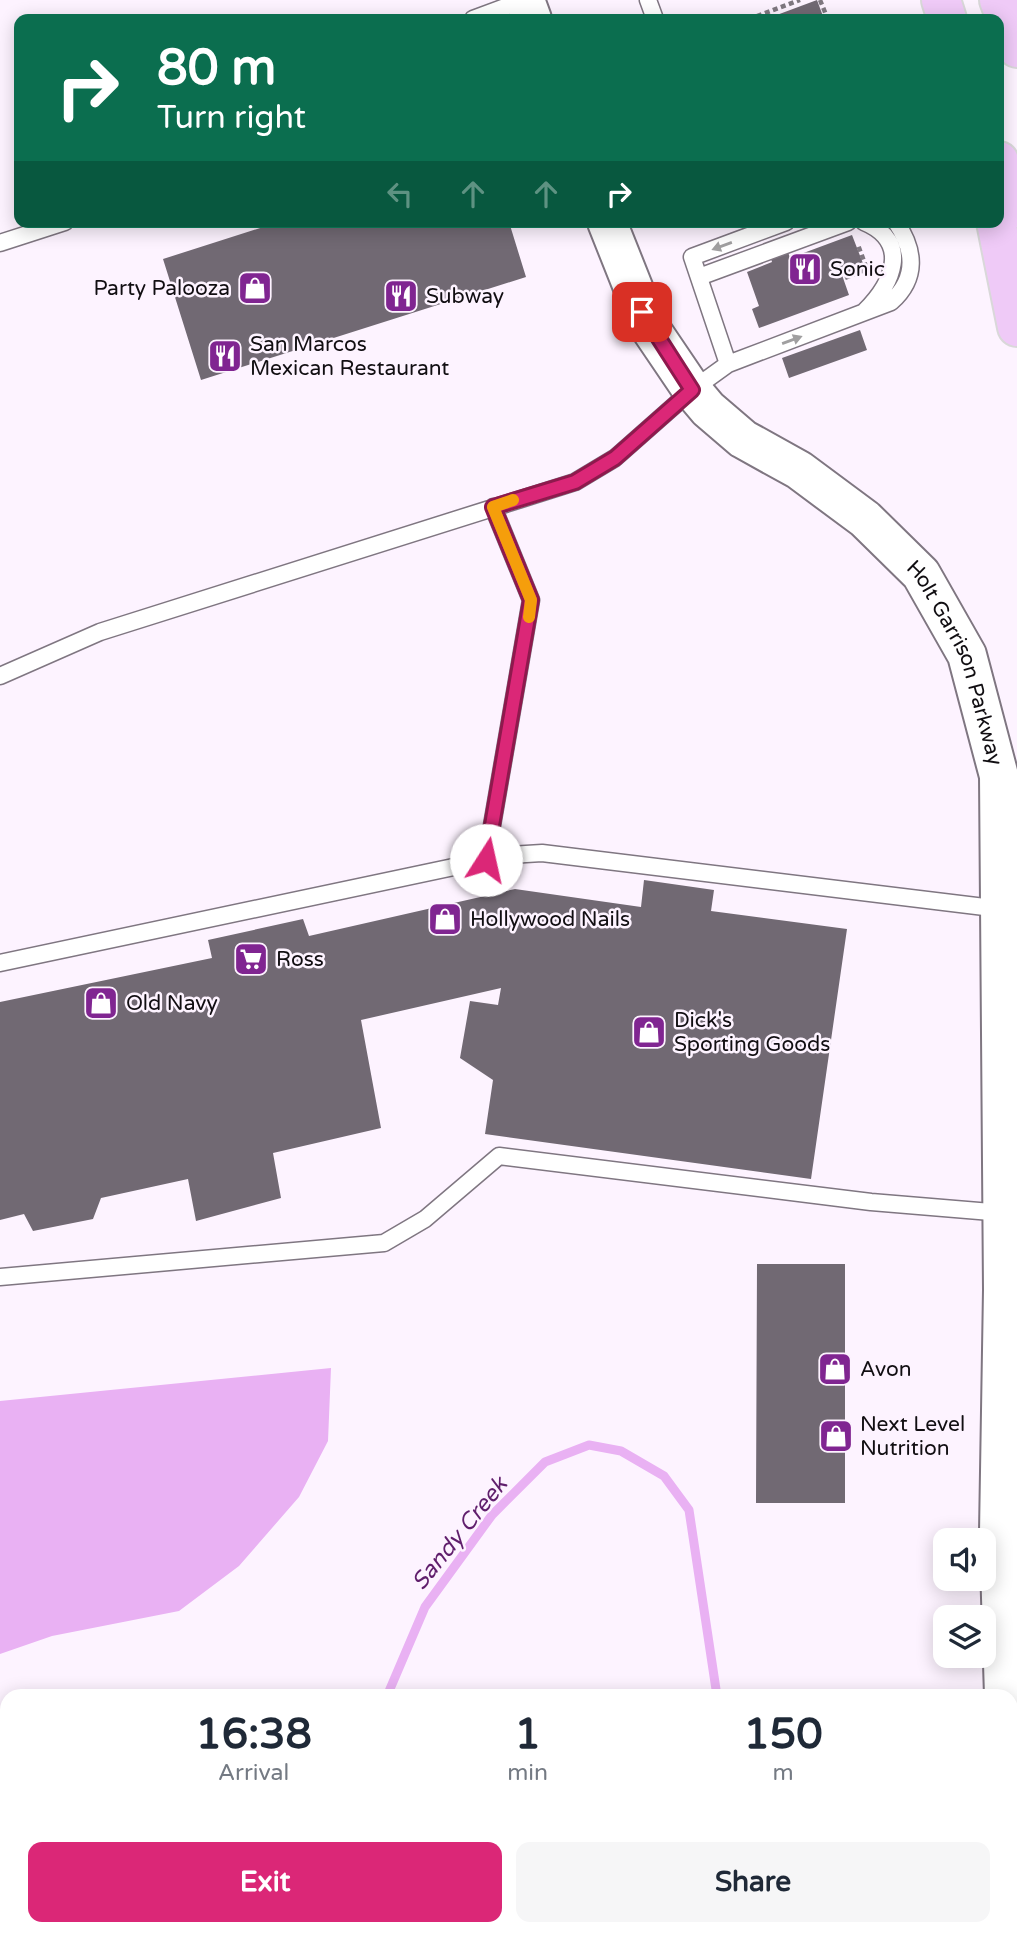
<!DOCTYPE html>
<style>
:root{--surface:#fff;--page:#f6f6f7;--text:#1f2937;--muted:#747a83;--accent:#db2777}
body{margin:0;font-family:"Varela Round",sans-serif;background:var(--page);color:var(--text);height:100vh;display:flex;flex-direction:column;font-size:26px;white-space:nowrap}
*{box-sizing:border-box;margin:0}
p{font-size:23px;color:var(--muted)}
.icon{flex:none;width:38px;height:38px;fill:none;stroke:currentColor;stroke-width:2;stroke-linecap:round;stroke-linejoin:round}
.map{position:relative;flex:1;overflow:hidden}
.panel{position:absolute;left:0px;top:1689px;width:1018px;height:247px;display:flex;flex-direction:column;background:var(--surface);border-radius:21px 21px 0 0;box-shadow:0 4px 18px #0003}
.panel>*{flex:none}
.banner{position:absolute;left:14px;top:14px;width:990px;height:214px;border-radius:14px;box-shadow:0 4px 18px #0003;background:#0b6e4f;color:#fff;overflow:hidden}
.controls{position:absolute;left:933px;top:1528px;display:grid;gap:14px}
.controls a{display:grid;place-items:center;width:63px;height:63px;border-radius:14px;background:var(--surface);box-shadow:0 4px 18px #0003;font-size:35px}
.pin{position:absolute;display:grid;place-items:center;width:60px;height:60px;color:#fff;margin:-30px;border-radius:14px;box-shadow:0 4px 10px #0006}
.me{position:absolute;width:77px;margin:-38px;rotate:10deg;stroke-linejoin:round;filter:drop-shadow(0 0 5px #0008)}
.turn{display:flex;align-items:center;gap:24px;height:147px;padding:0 28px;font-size:32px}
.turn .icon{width:91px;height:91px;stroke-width:2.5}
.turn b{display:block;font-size:49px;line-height:60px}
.lanes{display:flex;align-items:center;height:66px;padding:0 28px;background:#0003;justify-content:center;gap:35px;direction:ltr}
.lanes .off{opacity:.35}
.eta{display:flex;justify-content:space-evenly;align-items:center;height:119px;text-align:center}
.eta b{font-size:42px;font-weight:700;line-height:49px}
.primary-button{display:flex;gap:14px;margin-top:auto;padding:14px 28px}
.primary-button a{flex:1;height:80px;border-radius:14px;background:var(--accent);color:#fff;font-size:28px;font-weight:700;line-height:80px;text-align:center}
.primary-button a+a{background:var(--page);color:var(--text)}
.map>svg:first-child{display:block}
.water{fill:#e9b1f3}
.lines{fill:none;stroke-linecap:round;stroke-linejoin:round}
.stream{stroke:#e9b1f3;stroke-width:9}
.building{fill:#716973}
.service-casing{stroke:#7f7681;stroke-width:19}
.tertiary-casing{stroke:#7f7681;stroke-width:42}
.primary-casing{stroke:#d9d8d9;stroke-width:42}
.path{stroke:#7f7880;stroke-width:4.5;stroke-dasharray:5 3.5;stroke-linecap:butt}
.service{stroke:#fff;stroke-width:16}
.tertiary{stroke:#fff;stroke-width:38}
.primary{stroke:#efcaf7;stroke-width:38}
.oneway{fill:#a09fa0}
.route-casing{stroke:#8e194d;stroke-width:18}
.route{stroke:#db2777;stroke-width:12}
.slow{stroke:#f59e0b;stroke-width:12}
.labels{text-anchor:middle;stroke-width:5;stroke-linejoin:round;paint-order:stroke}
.poi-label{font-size:21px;fill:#110e12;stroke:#fdf3ff;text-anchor:start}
.street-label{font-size:21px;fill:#110e12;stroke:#fdf3ff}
.water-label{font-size:23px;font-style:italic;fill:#601e6c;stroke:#fdf3ff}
</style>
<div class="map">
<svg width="1017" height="1934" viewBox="0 0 1017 1934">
<rect width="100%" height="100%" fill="#fdf3ff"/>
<path class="water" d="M331,1368L328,1441L299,1497L239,1566L179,1611L52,1636L0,1654V1401Z"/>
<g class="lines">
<path class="stream" d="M387,1696L425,1607L492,1515L545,1462L589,1445L621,1451L664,1476L689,1510L717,1696
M0,1765L7,1764
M786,1928L789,1934"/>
</g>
<path class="building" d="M817,0L824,19H766Z
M279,222H509L526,277L201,380L163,259Z
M852,235L864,266L842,275L849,295L759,328L752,309L759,306L747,272L772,262L769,252L786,246L790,258Z
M860,330L867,350L789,378L782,358Z
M644,880L714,890L711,911L847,929L811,1179L485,1134L493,1080L460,1058L470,1001L498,1005L501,988L361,1020L381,1128L273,1153L281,1198L196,1221L188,1179L101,1198L93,1219L33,1231L24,1214L0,1220V1002L212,958L208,940L303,919L309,936L515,889L641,907Z
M757,1264H845V1503H756Z"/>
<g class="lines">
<g class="service-casing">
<path id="service" d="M648,0L655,19
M473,19L524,0
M864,222C912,242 892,284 865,311
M0,243L65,222
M699,277L848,222
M728,364L692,257L786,222
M0,676L100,632L575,482L615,458L692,390L728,364L891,302C918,278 915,250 896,222
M486,860L531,600L493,507
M0,963L510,855L542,853L1001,909
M0,1277L384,1243L425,1219L499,1156L871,1202L1003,1213"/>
</g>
<g class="tertiary-casing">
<g id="tertiary">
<path d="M525,0L532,19"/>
<path id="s1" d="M607,222L648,325L692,390L708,409L743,439L799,470L865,519L921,574L967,655L999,776L1003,1290L999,1532L1004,1696"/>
<path d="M1000,1934L1001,1928"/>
</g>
</g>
<g class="primary-casing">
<path id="primary" d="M941,0L947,19
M999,0L1017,48
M999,161L1017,208
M996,222L1017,327"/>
</g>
<path class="path" d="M820,0L827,17
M749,19L800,0
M845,278L867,269L858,245"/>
<use href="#service" class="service"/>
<use href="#tertiary" class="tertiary"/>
<use href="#primary" class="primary"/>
</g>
<defs><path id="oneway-solid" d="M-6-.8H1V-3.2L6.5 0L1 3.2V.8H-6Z" transform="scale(1.75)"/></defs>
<g class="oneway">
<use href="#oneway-solid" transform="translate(722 246) rotate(160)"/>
<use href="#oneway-solid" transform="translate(792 340) rotate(-20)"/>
</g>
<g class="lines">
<g class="route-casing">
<path id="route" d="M486,860L531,600L493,507L575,482L615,458L692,390L642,312"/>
</g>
<use href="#route" class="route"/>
<path class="slow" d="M513,500L493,507L531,600L529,617"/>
</g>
<defs>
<g id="restaurant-square" transform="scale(1.75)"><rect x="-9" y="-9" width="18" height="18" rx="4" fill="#802591" stroke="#fdf3ff"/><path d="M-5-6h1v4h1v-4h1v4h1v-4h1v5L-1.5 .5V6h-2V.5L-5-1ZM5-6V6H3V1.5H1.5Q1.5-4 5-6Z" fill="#fff"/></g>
<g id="shop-square" transform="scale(1.75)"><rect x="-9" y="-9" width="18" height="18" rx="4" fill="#802591" stroke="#fdf3ff"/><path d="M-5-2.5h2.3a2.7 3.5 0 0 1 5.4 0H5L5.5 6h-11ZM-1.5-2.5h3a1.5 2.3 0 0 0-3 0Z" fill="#fff"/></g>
<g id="supermarket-square" transform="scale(1.75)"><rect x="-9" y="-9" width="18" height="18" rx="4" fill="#802591" stroke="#fdf3ff"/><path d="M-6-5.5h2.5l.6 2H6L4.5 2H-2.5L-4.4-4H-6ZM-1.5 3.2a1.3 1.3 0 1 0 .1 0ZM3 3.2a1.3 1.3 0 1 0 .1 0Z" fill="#fff"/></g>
</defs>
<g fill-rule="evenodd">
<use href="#restaurant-square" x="805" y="269"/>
<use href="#shop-square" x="255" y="288"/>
<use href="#restaurant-square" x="401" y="296"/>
<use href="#restaurant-square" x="225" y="356"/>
<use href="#shop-square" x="445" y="919"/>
<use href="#supermarket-square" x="251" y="959"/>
<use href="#shop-square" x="101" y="1003"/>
<use href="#shop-square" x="649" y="1032"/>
<use href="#shop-square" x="835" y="1369"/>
<use href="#shop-square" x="836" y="1436"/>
</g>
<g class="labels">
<g class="poi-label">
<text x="830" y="276">Sonic</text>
<text x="230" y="295" text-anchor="end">Party Palooza</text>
<text x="426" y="303">Subway</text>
<text x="250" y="351">San Marcos<tspan x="250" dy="24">Mexican Restaurant</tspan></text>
<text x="470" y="926">Hollywood Nails</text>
<text x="276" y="966">Ross</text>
<text x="126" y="1010">Old Navy</text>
<text x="674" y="1027">Dick's<tspan x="674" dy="24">Sporting Goods</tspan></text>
<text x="860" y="1376">Avon</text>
<text x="860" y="1431">Next Level<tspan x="860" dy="24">Nutrition</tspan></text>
</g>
<g class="street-label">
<text dy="7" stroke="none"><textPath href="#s1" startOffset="581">Holt Garrison Parkway</textPath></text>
</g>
<g class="water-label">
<text transform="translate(459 1533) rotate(-51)" y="8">Sandy Creek</text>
</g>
</g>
</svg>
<div class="controls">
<a><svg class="icon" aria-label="sound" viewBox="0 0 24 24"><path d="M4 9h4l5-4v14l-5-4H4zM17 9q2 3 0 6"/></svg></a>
<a><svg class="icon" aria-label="layers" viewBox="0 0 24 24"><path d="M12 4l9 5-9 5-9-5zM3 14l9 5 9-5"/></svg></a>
</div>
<div class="pin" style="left:642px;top:312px;background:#d93025"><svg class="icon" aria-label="arrive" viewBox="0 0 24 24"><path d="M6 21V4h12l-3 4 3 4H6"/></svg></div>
<svg class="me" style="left:486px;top:860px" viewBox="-20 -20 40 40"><circle r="19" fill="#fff"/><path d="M0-13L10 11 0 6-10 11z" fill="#db2777"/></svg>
<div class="banner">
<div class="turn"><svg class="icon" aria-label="right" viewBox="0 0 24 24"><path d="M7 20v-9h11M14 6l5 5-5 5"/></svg><div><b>80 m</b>Turn right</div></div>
<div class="lanes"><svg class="icon off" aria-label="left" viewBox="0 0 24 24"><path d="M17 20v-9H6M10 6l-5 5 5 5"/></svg><svg class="icon off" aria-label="ahead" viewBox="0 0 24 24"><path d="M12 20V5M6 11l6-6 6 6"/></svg><svg class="icon off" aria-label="ahead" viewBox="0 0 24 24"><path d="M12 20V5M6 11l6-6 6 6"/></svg><svg class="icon" aria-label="right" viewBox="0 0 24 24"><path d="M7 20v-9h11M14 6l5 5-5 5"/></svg></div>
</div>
<section class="panel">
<div class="eta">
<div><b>16:38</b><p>Arrival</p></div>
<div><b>1</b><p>min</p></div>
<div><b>150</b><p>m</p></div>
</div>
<div class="primary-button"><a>Exit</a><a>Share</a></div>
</section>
</div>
